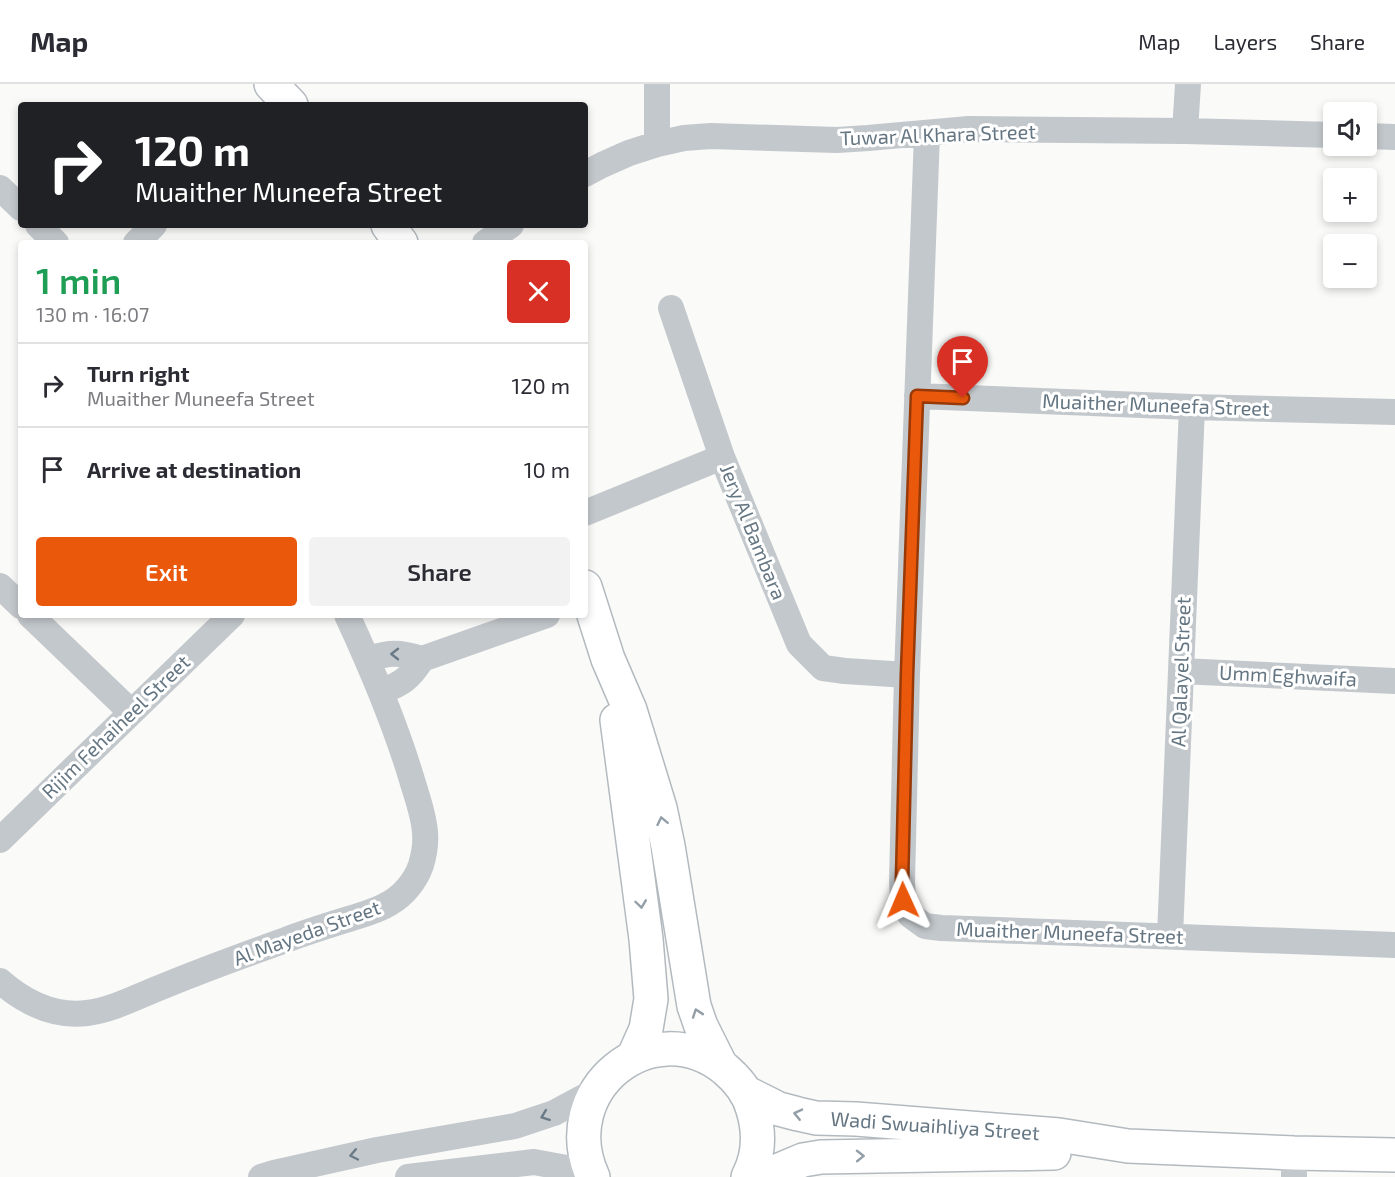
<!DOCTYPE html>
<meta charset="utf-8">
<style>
:root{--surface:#fff;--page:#f2f2f3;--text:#2b2b33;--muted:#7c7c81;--line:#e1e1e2;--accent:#ea580c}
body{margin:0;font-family:"Exo 2",sans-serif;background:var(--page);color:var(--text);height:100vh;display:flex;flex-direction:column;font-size:22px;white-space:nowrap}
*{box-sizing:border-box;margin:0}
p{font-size:20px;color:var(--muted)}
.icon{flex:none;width:33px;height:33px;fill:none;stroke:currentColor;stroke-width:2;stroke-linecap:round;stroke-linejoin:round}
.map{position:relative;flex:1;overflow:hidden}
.sheet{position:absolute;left:18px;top:156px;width:570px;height:378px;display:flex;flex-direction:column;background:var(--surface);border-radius:6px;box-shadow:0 3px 9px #0003}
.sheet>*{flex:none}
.hud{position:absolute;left:18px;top:18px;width:570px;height:126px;border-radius:6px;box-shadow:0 3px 9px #0003;background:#202124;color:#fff;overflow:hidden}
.controls{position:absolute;left:1323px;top:18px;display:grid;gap:12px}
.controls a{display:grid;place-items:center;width:54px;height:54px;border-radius:6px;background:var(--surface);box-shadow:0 3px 9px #0003;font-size:30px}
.pin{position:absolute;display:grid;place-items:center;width:51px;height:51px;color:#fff;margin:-62px -26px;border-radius:50% 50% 50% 0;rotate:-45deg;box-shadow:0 0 6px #0007}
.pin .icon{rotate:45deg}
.me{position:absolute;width:66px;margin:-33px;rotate:359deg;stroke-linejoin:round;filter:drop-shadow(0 0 4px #0008)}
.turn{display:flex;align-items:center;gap:21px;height:126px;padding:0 18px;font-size:27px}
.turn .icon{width:78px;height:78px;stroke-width:2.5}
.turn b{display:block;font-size:42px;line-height:51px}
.round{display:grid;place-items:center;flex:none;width:63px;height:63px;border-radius:6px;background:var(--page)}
.summary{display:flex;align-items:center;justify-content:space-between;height:102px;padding:0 18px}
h1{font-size:36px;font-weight:600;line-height:45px;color:#1e9e55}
.action{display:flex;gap:12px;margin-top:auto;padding:12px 18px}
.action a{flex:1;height:69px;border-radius:6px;background:var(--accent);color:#fff;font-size:24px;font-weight:600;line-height:69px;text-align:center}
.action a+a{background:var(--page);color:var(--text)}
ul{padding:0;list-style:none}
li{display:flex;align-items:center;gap:18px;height:84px;padding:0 18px;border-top:2px solid var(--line)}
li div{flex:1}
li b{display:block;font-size:22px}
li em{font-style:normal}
header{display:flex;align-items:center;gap:36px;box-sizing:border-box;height:84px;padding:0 30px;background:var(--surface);border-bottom:2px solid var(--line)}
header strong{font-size:28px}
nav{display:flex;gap:33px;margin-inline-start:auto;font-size:21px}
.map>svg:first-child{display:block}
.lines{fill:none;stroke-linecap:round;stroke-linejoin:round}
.secondary-casing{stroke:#b3babf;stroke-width:36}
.street{stroke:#c3c8cc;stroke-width:26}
.secondary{stroke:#fff;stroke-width:33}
.oneway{stroke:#6a7a87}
.oneway2{stroke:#939fa8}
.route-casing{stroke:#983908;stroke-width:15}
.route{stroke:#ea580c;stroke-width:10}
.labels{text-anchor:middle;stroke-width:6;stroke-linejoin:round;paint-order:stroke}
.street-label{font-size:20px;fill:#657683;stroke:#fff}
</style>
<header>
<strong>Map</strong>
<nav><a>Map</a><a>Layers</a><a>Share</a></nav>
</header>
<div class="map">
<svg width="1395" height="1093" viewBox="0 0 1395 1093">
<rect width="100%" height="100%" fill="#fafaf8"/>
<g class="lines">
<g class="secondary-casing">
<path id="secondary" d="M271,0L291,21
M388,141L401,159
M585,503L608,575L630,626L660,724L668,762L694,922L701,942L721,982
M617,636L646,855L651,915L646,945L633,974
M745,1008L779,1025L798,1030L816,1034L856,1035L1059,1051L1128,1062L1294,1069L1395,1071
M593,1093C553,1007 651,926 725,985C738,996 749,1010 753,1026C760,1049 759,1072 748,1093
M763,1093L803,1076L821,1073L1054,1069"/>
</g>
<path class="street" d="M657,0V60
M1185,47L1188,0
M927,50L907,591L902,798L903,816L910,831L925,842L941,844L1395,861
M1366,52L1395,53
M585,90L602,81L629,69L657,60L684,54L711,52L837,56L868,54L969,45L1185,47L1334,51
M0,104L21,124
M38,141L56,159
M136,159L154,141
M485,159L511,141
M671,224L722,373L799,560L823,584L845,587L907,591
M917,312L1192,323L1395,328
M585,429L722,373
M0,502L21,522
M30,531L131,628
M367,575C391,568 399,568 422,575L547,531
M1181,587L1395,597
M382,607C402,600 410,594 422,575
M0,756L232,531
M1170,852L1192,323
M0,897C24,918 54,933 87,929C112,926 136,913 159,904C200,887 241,872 283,857C306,848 329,841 352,834C365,830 379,826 390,819C404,811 416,796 421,781C424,771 426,760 425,749C424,731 417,713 412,696C395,639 372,585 347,531
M261,1093L274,1089L377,1066L515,1042L554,1029L597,1006
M408,1093L534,1078L572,1085L587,1093
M1294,1093V1069"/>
<use href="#secondary" class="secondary"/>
</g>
<defs><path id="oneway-chevron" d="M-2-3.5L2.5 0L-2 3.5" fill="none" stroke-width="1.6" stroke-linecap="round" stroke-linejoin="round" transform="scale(1.5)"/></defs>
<g class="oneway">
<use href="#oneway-chevron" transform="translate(395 570) rotate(-180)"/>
<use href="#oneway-chevron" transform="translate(545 1032) rotate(159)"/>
<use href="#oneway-chevron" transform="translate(354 1071) rotate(168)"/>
</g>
<g class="oneway2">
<use href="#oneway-chevron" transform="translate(662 737) rotate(-102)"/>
<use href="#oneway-chevron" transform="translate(641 820) rotate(82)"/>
<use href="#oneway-chevron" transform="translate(697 929) rotate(-109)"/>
<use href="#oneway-chevron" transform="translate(798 1030) rotate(-167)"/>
<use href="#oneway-chevron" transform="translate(860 1072) rotate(-1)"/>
</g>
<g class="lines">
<g class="route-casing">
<path id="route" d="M903,816L902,798L907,591L917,312L963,314"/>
</g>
<use href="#route" class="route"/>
</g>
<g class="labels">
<g class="street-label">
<text transform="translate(938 51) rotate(-2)" y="7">Tuwar Al Khara Street</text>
<text transform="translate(1156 321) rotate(2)" y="7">Muaither Muneefa Street</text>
<text transform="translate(753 448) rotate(68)" y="7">Jery Al Bambara</text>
<text transform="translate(1181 588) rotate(-88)" y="7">Al Qalayel Street</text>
<text transform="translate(1288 592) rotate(3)" y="7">Umm Eghwaifa</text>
<text transform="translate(116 643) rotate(-44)" y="7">Rijim Fehaiheel Street</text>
<text transform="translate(307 849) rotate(-20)" y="7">Al Mayeda Street</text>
<text transform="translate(1070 849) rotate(2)" y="7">Muaither Muneefa Street</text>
<text transform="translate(935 1042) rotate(4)" y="7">Wadi Swuaihliya Street</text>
</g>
</g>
</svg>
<div class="controls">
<a><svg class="icon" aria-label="sound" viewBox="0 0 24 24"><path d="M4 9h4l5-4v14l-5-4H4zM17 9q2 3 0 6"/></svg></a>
<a>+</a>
<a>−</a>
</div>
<div class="pin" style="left:963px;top:314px;background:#d93025"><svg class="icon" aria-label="arrive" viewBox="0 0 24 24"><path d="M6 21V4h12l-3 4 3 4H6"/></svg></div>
<svg class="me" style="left:903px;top:816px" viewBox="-20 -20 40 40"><path d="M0-17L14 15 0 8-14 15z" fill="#ea580c" stroke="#fff" stroke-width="4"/></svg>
<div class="hud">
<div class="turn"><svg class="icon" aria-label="right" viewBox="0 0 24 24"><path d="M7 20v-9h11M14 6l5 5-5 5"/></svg><div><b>120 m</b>Muaither Muneefa Street</div></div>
</div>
<section class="sheet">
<div class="summary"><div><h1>1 min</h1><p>130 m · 16:07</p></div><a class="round" style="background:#d93025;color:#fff"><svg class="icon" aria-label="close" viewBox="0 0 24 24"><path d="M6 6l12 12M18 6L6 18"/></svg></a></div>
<ul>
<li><svg class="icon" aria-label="right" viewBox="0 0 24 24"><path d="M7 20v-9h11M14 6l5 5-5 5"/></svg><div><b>Turn right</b><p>Muaither Muneefa Street</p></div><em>120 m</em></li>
<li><svg class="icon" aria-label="arrive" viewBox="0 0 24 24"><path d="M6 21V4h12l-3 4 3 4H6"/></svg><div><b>Arrive at destination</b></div><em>10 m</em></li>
</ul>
<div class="action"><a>Exit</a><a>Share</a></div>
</section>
</div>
